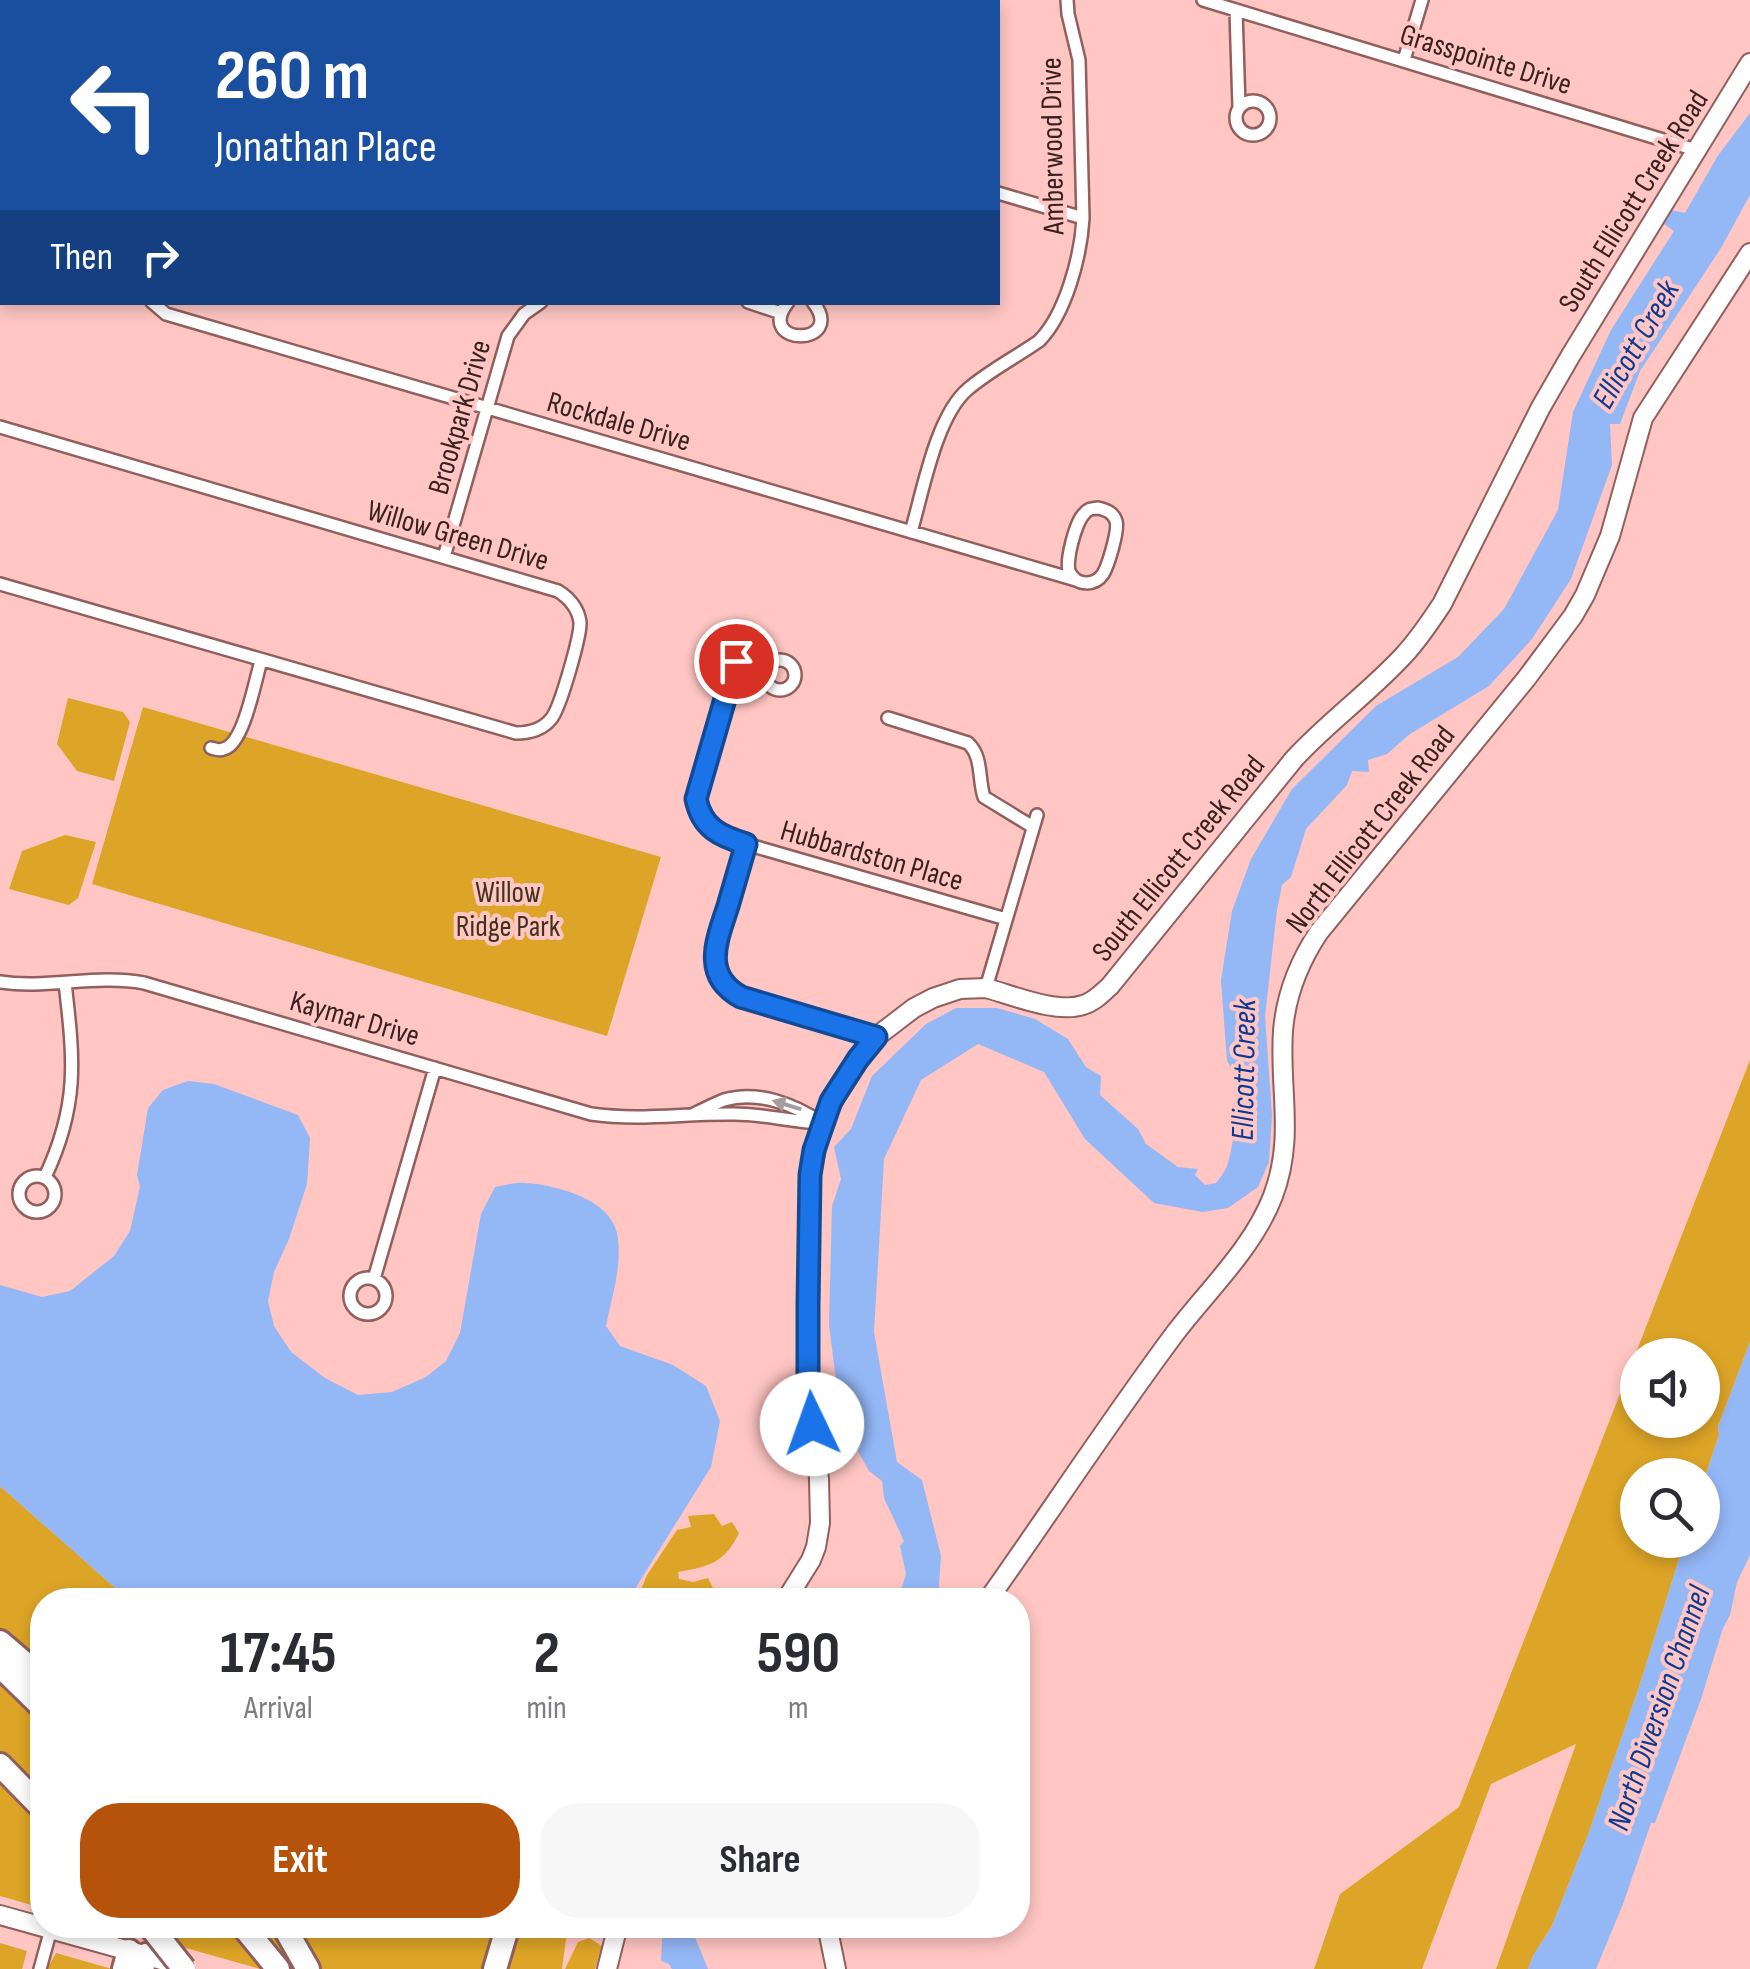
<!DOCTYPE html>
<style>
:root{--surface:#fff;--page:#f7f7f7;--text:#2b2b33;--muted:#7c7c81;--accent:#b45309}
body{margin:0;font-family:"Sofia Sans Condensed",sans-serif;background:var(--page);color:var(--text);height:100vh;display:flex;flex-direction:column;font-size:38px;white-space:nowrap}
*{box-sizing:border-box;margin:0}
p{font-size:32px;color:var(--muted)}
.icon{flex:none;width:55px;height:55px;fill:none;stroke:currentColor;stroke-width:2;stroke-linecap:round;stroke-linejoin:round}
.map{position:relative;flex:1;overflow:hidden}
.panel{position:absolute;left:30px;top:1588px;width:1000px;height:350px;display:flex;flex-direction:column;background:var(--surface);border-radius:40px;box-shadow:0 5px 15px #0003}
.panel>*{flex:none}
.guide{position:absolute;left:0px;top:0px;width:1000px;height:305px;box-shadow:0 5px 15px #0003;background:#1a4fa0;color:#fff;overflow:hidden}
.controls{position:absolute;left:1620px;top:1338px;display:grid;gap:20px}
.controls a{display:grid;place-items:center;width:100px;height:100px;border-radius:50%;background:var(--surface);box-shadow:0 5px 15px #0003;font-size:50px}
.pin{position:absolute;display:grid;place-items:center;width:85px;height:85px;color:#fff;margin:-42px;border:5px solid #fff;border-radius:50%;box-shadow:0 2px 10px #0007}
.me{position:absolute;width:110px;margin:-55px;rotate:357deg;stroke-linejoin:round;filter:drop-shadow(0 0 8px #0008)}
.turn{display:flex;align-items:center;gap:35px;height:210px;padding:0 50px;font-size:45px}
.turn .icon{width:130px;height:130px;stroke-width:2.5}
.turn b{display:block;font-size:70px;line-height:85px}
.then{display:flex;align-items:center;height:95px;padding:0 50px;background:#0003;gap:20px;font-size:38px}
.eta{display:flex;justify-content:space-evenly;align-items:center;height:170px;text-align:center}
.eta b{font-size:60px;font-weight:700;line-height:70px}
.action{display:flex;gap:20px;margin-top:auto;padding:20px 50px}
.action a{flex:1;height:115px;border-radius:40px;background:var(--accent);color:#fff;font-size:40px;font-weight:700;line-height:115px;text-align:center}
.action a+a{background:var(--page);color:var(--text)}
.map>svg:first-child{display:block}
.green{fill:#dda527;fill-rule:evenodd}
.water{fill:#94b7f6}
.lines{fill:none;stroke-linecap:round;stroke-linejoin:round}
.street-casing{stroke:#915f5d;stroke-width:16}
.secondary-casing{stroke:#915f5d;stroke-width:22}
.highway-casing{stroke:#915f5d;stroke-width:28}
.street{stroke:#fff;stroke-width:11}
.secondary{stroke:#fff;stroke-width:18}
.highway{stroke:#fff;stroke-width:22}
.highway-bridge-casing{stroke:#915f5d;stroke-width:28;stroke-linecap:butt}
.highway-bridge{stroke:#fff;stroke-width:22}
.oneway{fill:#a59c9b}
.route-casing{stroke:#114b97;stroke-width:25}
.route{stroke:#1a73e8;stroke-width:18}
.labels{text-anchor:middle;stroke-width:8;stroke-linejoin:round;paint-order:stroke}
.street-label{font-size:30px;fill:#372221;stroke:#ffc6c3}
.park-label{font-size:30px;fill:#3f331c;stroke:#ffc6c3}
.water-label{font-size:32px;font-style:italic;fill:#0b3a95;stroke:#ffc6c3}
</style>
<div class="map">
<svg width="1750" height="1969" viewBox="0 0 1750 1969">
<rect width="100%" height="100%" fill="#ffc6c3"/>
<path class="green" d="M68,698L123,712L130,722L114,781L77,771L57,744Z
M143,707L661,857L607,1036L92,884Z
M65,835L96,842L78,898L69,905L9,889L22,851Z
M1750,1060V1342L1718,1427L1719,1435L1703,1483L1702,1475H1638V1540H1685L1639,1687L1588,1835L1552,1926L1533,1956L1528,1969H1496L1576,1744L1491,1784L1422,1969H1314L1340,1894L1459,1807ZM1638,1355H1702V1420H1638Z
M0,1486L129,1600H42V1908L0,1896Z
M714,1514L722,1526L732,1522L739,1533C725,1563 708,1567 678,1572L679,1579L693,1582L708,1578L713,1588L696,1600H648L638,1597L647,1575L677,1530L691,1527L688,1516Z
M104,1925H568L562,1969H260Z
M589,1938L602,1946L595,1969H565L578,1942Z
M0,1943L27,1951L22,1969H0Z
M56,1953L112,1969H47Z"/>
<path class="water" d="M1750,113V195L1721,248L1640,371L1620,424H1610L1612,465L1571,579L1532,639L1489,686L1410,734L1387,754L1368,760L1369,772L1352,771L1347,785L1306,829L1291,877L1282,885L1277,910L1265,1016L1272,1115L1269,1162L1258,1187L1228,1208L1203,1212L1154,1203L1085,1139L1044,1072L978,1044L921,1080L884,1159L874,1332L897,1462L922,1480L941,1556L938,1600H898L906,1574L900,1546L904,1541L884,1498L882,1481L869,1471L851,1439L839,1403L829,1325L832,1206L841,1179L834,1147L851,1129L872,1076L926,1024L956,1008H997L1035,1019L1068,1039L1086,1067L1101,1076L1100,1095L1138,1129L1146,1144L1178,1167L1198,1169L1195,1175L1205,1185L1216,1183C1221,1177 1226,1170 1228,1163C1235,1138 1243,1081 1227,1061L1221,980L1232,911L1251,859L1292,789L1376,706L1458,657L1504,609L1558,510L1573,412L1611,330L1674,231L1664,224L1671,210L1685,213L1717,157Z
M188,1081L214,1084L298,1115L310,1138L307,1184L289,1239L274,1272L268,1301L274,1326L291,1352L325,1378L358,1395L392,1392L426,1377L446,1361L460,1333L481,1214L495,1187C505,1185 516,1182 526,1183C556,1185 610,1199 617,1233C623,1264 612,1296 606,1326L620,1346L673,1365L706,1386L720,1421L711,1467L628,1600H129L0,1486V1285L42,1297L70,1291L114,1256L130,1231L140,1187L137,1175L148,1108L163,1090Z
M1750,1342V1555L1737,1582L1730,1615L1723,1628L1701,1699L1655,1823H1651L1623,1904L1596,1969H1528L1533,1956L1552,1926L1588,1835L1639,1687L1685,1540H1702L1703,1483L1719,1435L1718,1427Z
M663,1925H690L708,1969H672L669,1964L661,1961Z"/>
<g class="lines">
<g class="street-casing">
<path id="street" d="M224,0V2
M257,0V2
M589,0V2
M1203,0L1696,150
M36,2L37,0
M391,2L407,0
M1236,10L1239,108
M1404,60L1422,0
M1236 118a17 17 0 1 1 34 0a17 17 0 1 1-34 0Z
M0,144L2,125
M0,181L2,203
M998,193L1083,218
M0,225H2
M152,302L166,314L1076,580
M748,302L781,313
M788,302C753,347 848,347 813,302
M0,427L558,591C569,598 578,608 580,622C581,635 560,709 551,719C542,730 529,733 516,733L0,584
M1098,508C1106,510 1113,512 1116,521C1119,530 1108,566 1103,574C1095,586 1077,586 1070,573C1064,564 1076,521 1084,514C1089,508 1091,509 1098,508Z
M911,532C923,491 936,416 968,389C989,371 1016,357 1039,341C1066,314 1081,255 1083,218L1079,60L1068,14L1067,0
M444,557L508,336L524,314L541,302
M765 675a15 15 0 1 1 30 0a15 15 0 1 1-30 0Z
M771,663C765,654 752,648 741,652L736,661L697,788C693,825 716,835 746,844L1006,919
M888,718L968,743C983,757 978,779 984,797L1033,827
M211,748C219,750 220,751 228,747C245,736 255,681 261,661
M746,844L715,949C715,971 722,986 741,997L876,1037
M0,982C48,989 96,974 144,983L591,1114C640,1121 686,1113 734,1114C764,1114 792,1122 822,1123C794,1104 757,1090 724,1100C714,1104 704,1109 694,1114
M986,988L1037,815
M19 1194a18 18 0 1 1 36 0a18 18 0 1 1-36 0Z
M45,1177C79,1105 74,1060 65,983
M350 1296a18 18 0 1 1 36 0a18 18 0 1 1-36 0Z
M374,1279L435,1068
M40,1969L51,1929"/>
</g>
<g class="secondary-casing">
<path id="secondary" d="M786,1600L811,1560L816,1547L820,1523L819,1479L809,1397L807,1305L810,1175L822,1123L844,1079L876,1037L914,1008L933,998L960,989L986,988C1012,995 1057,1014 1083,1005C1094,1002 1102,993 1110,986L1294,759C1328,722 1370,692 1404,655C1419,639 1430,622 1442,604L1541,407L1571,355L1750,63
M988,1600C1051,1511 1111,1419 1176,1332C1209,1289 1253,1248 1273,1196C1295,1137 1279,1090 1283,1031C1286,994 1299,962 1319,932L1526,679L1573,616L1585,595L1610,536L1643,418L1750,253
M0,1915L183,1966
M827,1925L836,1969
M607,1969L618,1925"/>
</g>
<g class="highway-casing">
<path id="highway" d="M0,1642L42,1678
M0,1666L42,1707
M0,1765L42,1808
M242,1925L278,1969
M283,1925L308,1969
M124,1969L129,1951
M142,1969L146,1955
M495,1969L508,1925"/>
</g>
<use href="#street" class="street"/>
<use href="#secondary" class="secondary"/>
<use href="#highway" class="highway"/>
<g class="highway-bridge-casing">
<path id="highway-bridge" d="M150,1926L184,1969"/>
</g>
<use href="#highway-bridge" class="highway-bridge"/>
</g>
<defs><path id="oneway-solid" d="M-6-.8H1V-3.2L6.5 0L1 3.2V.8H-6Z" transform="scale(2.5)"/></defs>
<use class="oneway" href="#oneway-solid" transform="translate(787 1105) rotate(-163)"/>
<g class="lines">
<g class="route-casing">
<path id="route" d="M736,661L696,799C702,828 720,836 746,844C740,865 734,885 728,906C717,940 701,975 741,997L876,1037L858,1059L831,1101L814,1150L810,1175L808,1305V1397L812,1424"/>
</g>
<use href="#route" class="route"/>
</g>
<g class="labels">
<g class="street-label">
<text transform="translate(1486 59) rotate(17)" y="10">Grasspointe Drive</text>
<text transform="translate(1052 146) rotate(-91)" y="10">Amberwood Drive</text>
<text transform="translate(1633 201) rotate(-58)" y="10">South Ellicott Creek Road</text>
<text transform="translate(459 417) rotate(-74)" y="10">Brookpark Drive</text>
<text transform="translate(619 421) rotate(16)" y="10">Rockdale Drive</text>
<text transform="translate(458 535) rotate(16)" y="10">Willow Green Drive</text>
<text transform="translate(1370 829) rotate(-52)" y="10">North Ellicott Creek Road</text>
<text transform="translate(872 855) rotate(16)" y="10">Hubbardston Place</text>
<text transform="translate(1178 858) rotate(-51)" y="10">South Ellicott Creek Road</text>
<text transform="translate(355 1018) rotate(16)" y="10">Kaymar Drive</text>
</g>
<g class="park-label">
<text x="508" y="902">Willow<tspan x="508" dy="34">Ridge Park</tspan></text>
</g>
<g class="water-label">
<text transform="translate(1635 344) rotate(-60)" y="11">Ellicott Creek</text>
<text transform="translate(1243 1070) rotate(-89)" y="11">Ellicott Creek</text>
<text transform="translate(1658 1708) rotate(-71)" y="11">North Diversion Channel</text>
</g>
</g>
</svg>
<div class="controls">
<a><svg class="icon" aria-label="sound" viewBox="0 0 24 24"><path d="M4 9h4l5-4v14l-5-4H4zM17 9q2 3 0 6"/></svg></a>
<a><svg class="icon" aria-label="search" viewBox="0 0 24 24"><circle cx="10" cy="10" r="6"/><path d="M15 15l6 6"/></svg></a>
</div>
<div class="pin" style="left:736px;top:661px;background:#d93025"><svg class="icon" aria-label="arrive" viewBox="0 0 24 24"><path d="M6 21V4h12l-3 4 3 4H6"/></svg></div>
<svg class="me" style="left:812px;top:1424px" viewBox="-20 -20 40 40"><circle r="19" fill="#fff"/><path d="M0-13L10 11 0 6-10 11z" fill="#1a73e8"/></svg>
<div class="guide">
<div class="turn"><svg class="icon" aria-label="left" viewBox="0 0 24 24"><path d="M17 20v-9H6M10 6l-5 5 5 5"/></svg><div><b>260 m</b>Jonathan Place</div></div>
<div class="then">Then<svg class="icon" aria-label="right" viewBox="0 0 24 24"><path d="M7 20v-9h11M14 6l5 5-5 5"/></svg></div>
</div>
<section class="panel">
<div class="eta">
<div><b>17:45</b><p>Arrival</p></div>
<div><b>2</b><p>min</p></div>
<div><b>590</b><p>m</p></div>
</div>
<div class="action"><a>Exit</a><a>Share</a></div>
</section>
</div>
